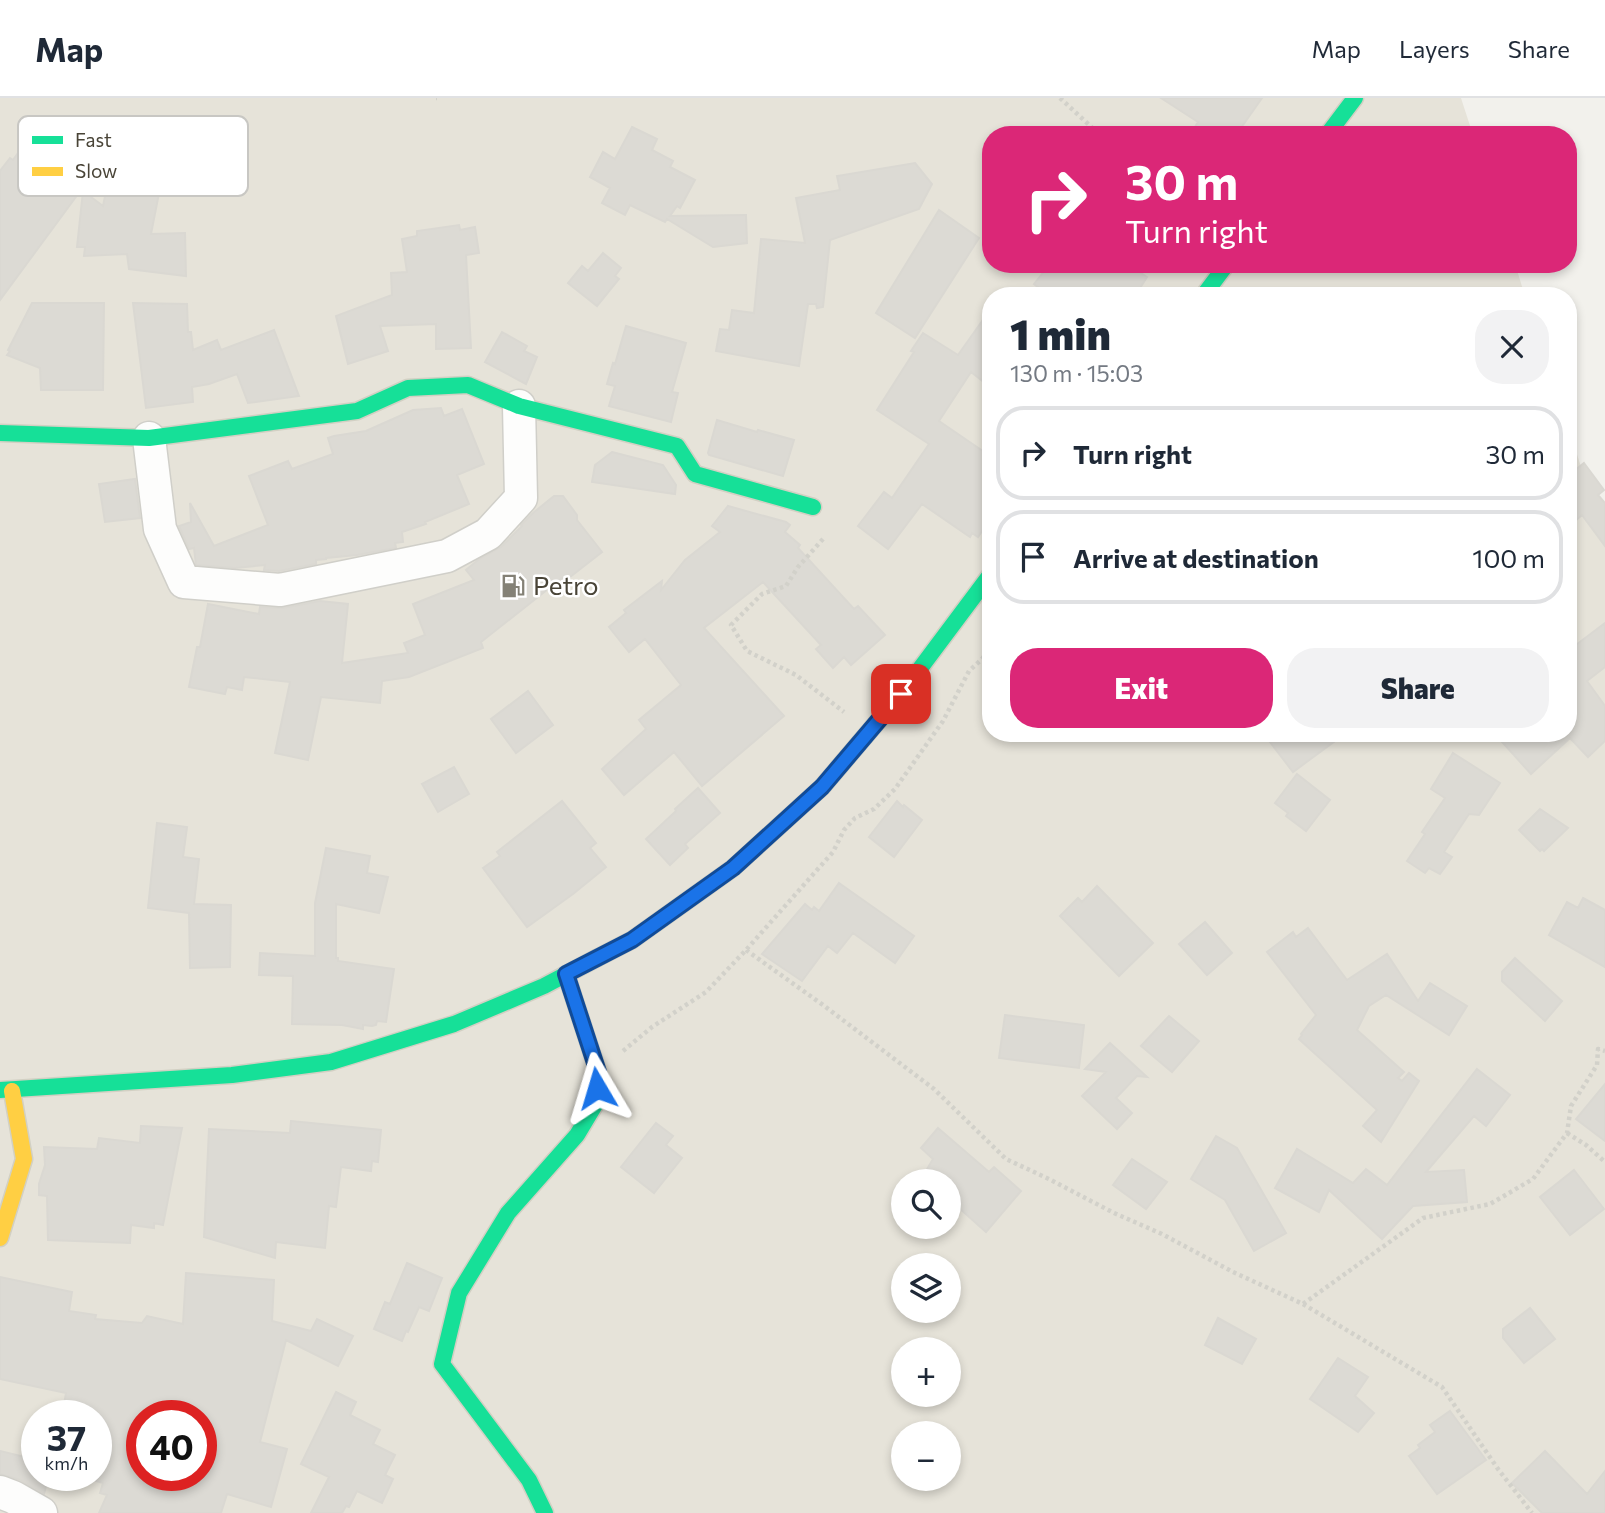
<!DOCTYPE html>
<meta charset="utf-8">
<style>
:root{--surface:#fff;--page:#f2f2f3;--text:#1f2937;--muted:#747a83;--line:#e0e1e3;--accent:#db2777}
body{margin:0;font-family:Commissioner,sans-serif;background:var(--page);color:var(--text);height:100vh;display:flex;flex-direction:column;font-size:26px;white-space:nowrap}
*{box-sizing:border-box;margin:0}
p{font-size:23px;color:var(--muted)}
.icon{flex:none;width:38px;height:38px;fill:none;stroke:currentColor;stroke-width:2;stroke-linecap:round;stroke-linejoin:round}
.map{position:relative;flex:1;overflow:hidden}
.drawer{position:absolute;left:982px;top:189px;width:595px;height:455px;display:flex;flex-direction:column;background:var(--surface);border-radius:28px;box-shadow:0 4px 10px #0003}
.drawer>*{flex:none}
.hud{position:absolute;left:982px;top:28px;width:595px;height:147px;border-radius:28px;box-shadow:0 4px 10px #0003;background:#db2777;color:#fff;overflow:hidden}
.buttons{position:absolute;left:891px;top:1071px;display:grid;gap:14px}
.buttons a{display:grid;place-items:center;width:70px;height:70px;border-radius:50%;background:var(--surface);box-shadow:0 4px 10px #0003;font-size:35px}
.speed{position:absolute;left:21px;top:1302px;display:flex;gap:14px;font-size:35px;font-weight:700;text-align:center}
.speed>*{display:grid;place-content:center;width:91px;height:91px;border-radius:50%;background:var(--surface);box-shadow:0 4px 10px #0003;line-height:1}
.speed small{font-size:18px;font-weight:400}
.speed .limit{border:10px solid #d22;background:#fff;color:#111}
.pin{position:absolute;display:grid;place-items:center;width:60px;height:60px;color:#fff;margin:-30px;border-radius:14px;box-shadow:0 4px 10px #0006}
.me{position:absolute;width:77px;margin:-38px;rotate:353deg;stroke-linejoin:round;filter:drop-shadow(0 0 5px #0008)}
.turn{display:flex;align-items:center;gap:24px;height:147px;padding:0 28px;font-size:32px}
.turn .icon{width:91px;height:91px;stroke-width:2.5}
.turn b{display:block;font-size:49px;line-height:60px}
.round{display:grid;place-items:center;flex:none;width:74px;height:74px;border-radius:28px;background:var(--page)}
.overview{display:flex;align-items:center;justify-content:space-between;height:119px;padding:0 28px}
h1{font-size:42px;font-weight:800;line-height:52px}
.action{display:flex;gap:14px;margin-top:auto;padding:14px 28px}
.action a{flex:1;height:80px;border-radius:28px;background:var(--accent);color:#fff;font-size:28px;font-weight:800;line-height:80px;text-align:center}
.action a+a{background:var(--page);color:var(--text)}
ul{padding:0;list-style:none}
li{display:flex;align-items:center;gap:21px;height:94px;margin:0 14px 10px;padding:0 14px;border:4px solid var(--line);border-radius:28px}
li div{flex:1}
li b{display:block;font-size:26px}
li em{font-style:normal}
header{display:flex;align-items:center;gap:42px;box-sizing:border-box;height:98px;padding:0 35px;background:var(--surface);border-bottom:2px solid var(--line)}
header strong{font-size:33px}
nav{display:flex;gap:38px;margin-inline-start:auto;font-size:24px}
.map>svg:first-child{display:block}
.residential{fill:#e6e3d9;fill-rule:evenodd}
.building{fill:#dcdad4;stroke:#dad8d2;stroke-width:2;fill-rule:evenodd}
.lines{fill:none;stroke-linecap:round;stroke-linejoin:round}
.street-casing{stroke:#d0cfc9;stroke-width:35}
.fast-casing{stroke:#d2d0c3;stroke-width:19}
.slow-casing{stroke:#d2d0c3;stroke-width:19}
.path{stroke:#d2d1ca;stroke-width:4.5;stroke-dasharray:3.5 3.5;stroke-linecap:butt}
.street{stroke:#fdfdfc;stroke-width:32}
.fast{stroke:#16e098;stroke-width:16}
.slow{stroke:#ffcf43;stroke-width:16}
.route-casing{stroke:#114b97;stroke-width:18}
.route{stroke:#1a73e8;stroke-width:12}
.labels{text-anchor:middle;stroke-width:5;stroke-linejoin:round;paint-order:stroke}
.poi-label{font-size:26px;fill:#494437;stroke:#fff;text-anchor:start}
.key{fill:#fff;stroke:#c8c7c3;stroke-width:2}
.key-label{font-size:19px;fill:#494437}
</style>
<header>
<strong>Map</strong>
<nav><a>Map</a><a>Layers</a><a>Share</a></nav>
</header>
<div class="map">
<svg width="1605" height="1415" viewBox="0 0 1605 1415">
<rect width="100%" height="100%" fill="#f2f1ec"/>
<path class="residential" d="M0,0H1461L1473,37H990V166H1515L1525,198H990V635H1568V329L1605,442V1415H0ZM903,1083H948V1129H903ZM903,1167H948V1213H903ZM903,1251H948V1297H903ZM37,1318H96V1377H37ZM142,1318H201V1377H142ZM903,1335H948V1381H903Z"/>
<path class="building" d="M1161,0H1262L1236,37H1190L1198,24Z
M632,29L657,41L652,52L673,63L670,69L695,82L680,110L677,108L670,118L746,117L747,145L713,149L667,121L665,124L630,107L625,117L602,105L610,90L590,79L603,54L615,61Z
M125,40L168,49L151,136L185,135L186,178L129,171L127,156L84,158L85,149H77L83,93L103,108L110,74L117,76Z
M23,48L81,92L0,202V73L10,60L13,62Z
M915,65L932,86L919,111L830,142L823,209L817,210L816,206H808L799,268L716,253L720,231L729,232L732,212L754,215L761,141L805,145L796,100L840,92L837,78Z
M939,112L979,140L915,240L876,215Z
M459,127L460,132L475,129L479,155L466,157L471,250L436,251V226L380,228L388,253L348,266L336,218L392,197L391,175L407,174L402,141L417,138V133Z
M603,155L621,170L615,178L619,181L597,208L568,185L582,168L588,173Z
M1050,166H1127L1147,179L1135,198H1049L1034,186Z
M32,205H104L103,292H41L40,270L7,257L10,253L8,252Z
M133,205L187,206L188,234H191L193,252L217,242L221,252L274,232L299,298L248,305L237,276L209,286L192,289L193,304L146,310Z
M990,212V289L971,274L939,323L990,358V421L978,439L972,435L970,439L922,406L888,451L858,428L884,394L892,400L929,346L877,312L914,254L911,253L923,235L958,257Z
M626,228L686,245L672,294L678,295L671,324L609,308L615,288L607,286L613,265L615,266Z
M502,234L527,248L524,253L537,259L526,286L485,264Z
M441,310L444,318L462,311L484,366L457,377L469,406L425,424L426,426L402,434L403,444L395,445L396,450L357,457L326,460V461L316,462V466L279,473L264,472L265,467L235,470L196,467L194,450L189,451L179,428L191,424L190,405L214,448L268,427L249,378L288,363L292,371L333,356L328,340L334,338L366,333L413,312Z
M717,322L757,334L758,332L794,342L783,378L709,357L708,355Z
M612,354L663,367L676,387L675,396L592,384L595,367Z
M1584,365L1604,392L1598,397L1605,405V448L1582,417L1568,429V378Z
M135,381L140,420L105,424L99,386Z
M554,398H563L577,417V422L602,454L565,483L562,480L481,544L483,550L409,579L382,583L380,605L321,599L308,662L275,655L290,584L244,579L242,592L227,589L225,596L189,589L197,549H200L208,506L259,516L260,509L283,510L320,503L348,506L342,565L408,555L404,545L425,537L413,506L474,482L466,472L478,462L501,449L522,428L521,427L533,415Z
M728,408L786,424L790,427L785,434L800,447L798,450L854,511L858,508L885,537L851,567L844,559L833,570L816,551L821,547L763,484L704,530L784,618L702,688L674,654L624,697L602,671L646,631L639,622L681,587L645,541L629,554L609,529L626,515L624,512L662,483L661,492L685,462L720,434L712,428Z
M1605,525V569L1587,583L1605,608V643L1588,659L1570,640L1531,676L1494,635H1568V553Z
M528,593L553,627L516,655L491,621Z
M1263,635H1346L1293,674Z
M1453,655L1500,685L1479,717L1469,716L1444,754L1452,759L1440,776L1429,770L1425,775L1407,763L1425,736L1422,734L1445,700L1431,691Z
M454,669L469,696L438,714L422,686Z
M1297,676L1330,702L1306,733L1286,718L1288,715L1275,705Z
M698,690L720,715L685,746L688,750L670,767L646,741L676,713L675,711Z
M562,703L596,745L590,750L606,769L573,796L527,829L483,770L500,758L497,754Z
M897,703L903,709L904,707L922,722L894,759L869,739Z
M1540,711L1568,730L1544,753L1542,751L1540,753L1519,732Z
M157,725L187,729L183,759L199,761L194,806L231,807L230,869L190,870L189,815L148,810Z
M326,750L370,758L367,775L388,779L379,815L336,806V860H338V863L394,871L386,924L377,923L376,927L372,928L363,927V931L342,927L292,926L293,878L259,877L260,855L315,858V805Z
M839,785L914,838L895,865L853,835L837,855L828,848L802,883L762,856L805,806L812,812L814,809L819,813Z
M1097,788L1153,845L1119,878L1060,818L1078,800L1082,804Z
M1583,800L1605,812V869L1549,837L1567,804L1578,810Z
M1205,824L1232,855L1207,877L1179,846Z
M1308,830L1347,882L1387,856L1418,903L1430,885L1467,908L1449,937L1386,897L1369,908L1357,932L1404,974L1398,980L1402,983L1409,975L1419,983L1381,1044L1363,1028L1377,1012L1299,941L1302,937L1301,936L1316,917L1267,854L1293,834L1296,839Z
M1515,860L1562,903L1545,923L1502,883V874Z
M1005,917L1084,927L1079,970L999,960Z
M1169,918L1199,943L1172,974L1141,948Z
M1110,945L1147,979L1137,978L1116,1000L1132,1015L1117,1031L1082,998L1106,974L1085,971Z
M1477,971L1510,997L1486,1028L1474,1018L1426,1074L1464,1072L1467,1104L1413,1108L1382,1141L1329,1092L1319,1114L1275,1090L1297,1051L1353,1085L1366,1071L1387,1087Z
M1605,986V1043L1576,1021Z
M291,1023L381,1032L378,1064L372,1063L371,1073L341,1069L336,1109L329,1108L325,1150L276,1144L275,1160L204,1139L209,1031L290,1035Z
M656,1025L673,1038L666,1047L682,1060L654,1095L621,1069Z
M141,1028L182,1030L163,1127L154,1125V1130L131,1127L130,1145L48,1142L47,1098L39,1097V1086L45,1067L44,1049L97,1051L99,1040L140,1045Z
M938,1030L989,1074L994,1069L1021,1093L986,1134L948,1100V1083H920L933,1061L921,1050Z
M1216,1038L1237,1050L1286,1135L1254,1153L1225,1102L1191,1081Z
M1132,1061L1167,1084L1146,1111L1113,1087Z
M1574,1072L1604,1111L1570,1137L1540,1099Z
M407,1165L442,1180L429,1213L419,1209L408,1234L406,1233L402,1243L374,1231L385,1204L390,1206Z
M186,1175L274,1182L272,1223L311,1233L317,1221L353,1238L338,1268L286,1242L260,1344L287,1351L271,1409L227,1396L221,1415H99L107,1397L100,1395L103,1385L96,1383V1318H62L66,1295L0,1281V1179L72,1194L69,1213L96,1217L95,1221L142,1225L147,1218L183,1226ZM142,1318H201V1377H142Z
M1530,1210L1555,1241L1524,1265L1503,1240V1231Z
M1218,1220L1256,1241L1242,1266L1205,1247Z
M1338,1260L1368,1279L1355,1298L1374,1315L1358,1334L1310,1301Z
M336,1294L356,1304L350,1317L380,1332L373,1346L395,1357L385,1377L393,1381L382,1405L357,1393L349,1409L346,1408L342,1415H311L329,1379L301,1366Z
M1450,1313L1486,1362L1437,1396L1409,1358L1420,1350L1418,1347L1435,1334L1430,1327Z
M0,1353L37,1362V1377H49L44,1396L20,1382L0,1376Z
M1545,1353L1587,1396L1605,1373V1415H1542L1512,1385Z"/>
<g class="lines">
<g class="street-casing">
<path id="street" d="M149,340L160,431L184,484L280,492L447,458L488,436L521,400L519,308
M0,1394L13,1399L41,1415"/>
</g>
<g class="fast-casing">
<path id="fast" d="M1327,37L1355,0
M1203,198L1227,166
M0,335L149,340L357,313L408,290L468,287L519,308L677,348L695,376L813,409
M839,669L901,596L990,477
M0,992L232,977L331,964L454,926L544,888L597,860
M545,1415L529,1382L442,1266L459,1195L508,1115L577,1037L595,1007L598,974L566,876"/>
</g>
<g class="slow-casing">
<path id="slow" d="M597,860L632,842L733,770L822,689L839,669
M0,1140L24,1061L12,993"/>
</g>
<path class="path" d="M436,0H437
M1060,0L1100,37
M823,441L798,469L786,488L762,496L731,527L747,553L796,577L844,614
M746,852L823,907L934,991L1006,1061L1049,1081L1114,1115L1162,1136L1233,1174L1303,1206L1423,1120L1490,1106L1533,1081L1567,1035L1571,1008L1597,967L1598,951L1605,953
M623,953L652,929L706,894L746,852L833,754L844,732L855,720L874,711L895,691L943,623L969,573L982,561L990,550
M1567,1035L1586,1047L1605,1064
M1303,1206L1442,1289L1498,1371L1532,1415"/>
<use href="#street" class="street"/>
<use href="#fast" class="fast"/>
<use href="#slow" class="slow"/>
</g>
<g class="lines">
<g class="route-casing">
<path id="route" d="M597,990L598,974L566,876L632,842L733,770L822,689L901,596"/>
</g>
<use href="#route" class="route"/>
</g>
<defs>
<g id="fuel-bare" transform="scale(1.89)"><path d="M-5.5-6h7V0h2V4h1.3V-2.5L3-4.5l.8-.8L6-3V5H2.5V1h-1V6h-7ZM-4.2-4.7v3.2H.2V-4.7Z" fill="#848176" stroke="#fff" stroke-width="2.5" paint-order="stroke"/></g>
</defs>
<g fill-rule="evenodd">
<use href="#fuel-bare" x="513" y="488"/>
</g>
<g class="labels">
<g class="poi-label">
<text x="533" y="497">Petro</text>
</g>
</g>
<rect x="18" y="18" width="230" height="80" rx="10" class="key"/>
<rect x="32" y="38" width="31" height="8" fill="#16e098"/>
<rect x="32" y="69" width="31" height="9" fill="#ffcf43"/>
<g class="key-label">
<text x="75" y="49">Fast</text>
<text x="75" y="80">Slow</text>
</g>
</svg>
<div class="buttons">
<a><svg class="icon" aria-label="search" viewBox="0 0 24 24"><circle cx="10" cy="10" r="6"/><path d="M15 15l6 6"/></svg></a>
<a><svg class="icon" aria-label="layers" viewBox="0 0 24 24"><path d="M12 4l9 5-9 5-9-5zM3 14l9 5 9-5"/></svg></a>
<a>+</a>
<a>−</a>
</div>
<div class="speed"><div>37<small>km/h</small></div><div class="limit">40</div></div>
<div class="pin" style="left:901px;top:596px;background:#d93025"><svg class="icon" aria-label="arrive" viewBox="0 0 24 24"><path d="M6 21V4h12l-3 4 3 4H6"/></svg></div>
<svg class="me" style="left:597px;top:990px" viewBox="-20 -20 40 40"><path d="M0-17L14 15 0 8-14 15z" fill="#1a73e8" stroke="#fff" stroke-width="4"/></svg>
<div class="hud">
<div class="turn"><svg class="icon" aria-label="right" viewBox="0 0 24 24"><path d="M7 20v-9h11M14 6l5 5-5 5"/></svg><div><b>30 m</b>Turn right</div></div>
</div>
<section class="drawer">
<div class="overview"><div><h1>1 min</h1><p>130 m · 15:03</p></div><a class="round"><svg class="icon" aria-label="close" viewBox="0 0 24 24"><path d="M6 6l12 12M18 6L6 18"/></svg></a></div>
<ul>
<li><svg class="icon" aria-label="right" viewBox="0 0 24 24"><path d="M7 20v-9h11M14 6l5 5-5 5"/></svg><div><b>Turn right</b></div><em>30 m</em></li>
<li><svg class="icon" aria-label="arrive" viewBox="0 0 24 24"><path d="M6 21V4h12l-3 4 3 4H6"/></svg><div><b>Arrive at destination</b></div><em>100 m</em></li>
</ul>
<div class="action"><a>Exit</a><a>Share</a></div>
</section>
</div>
